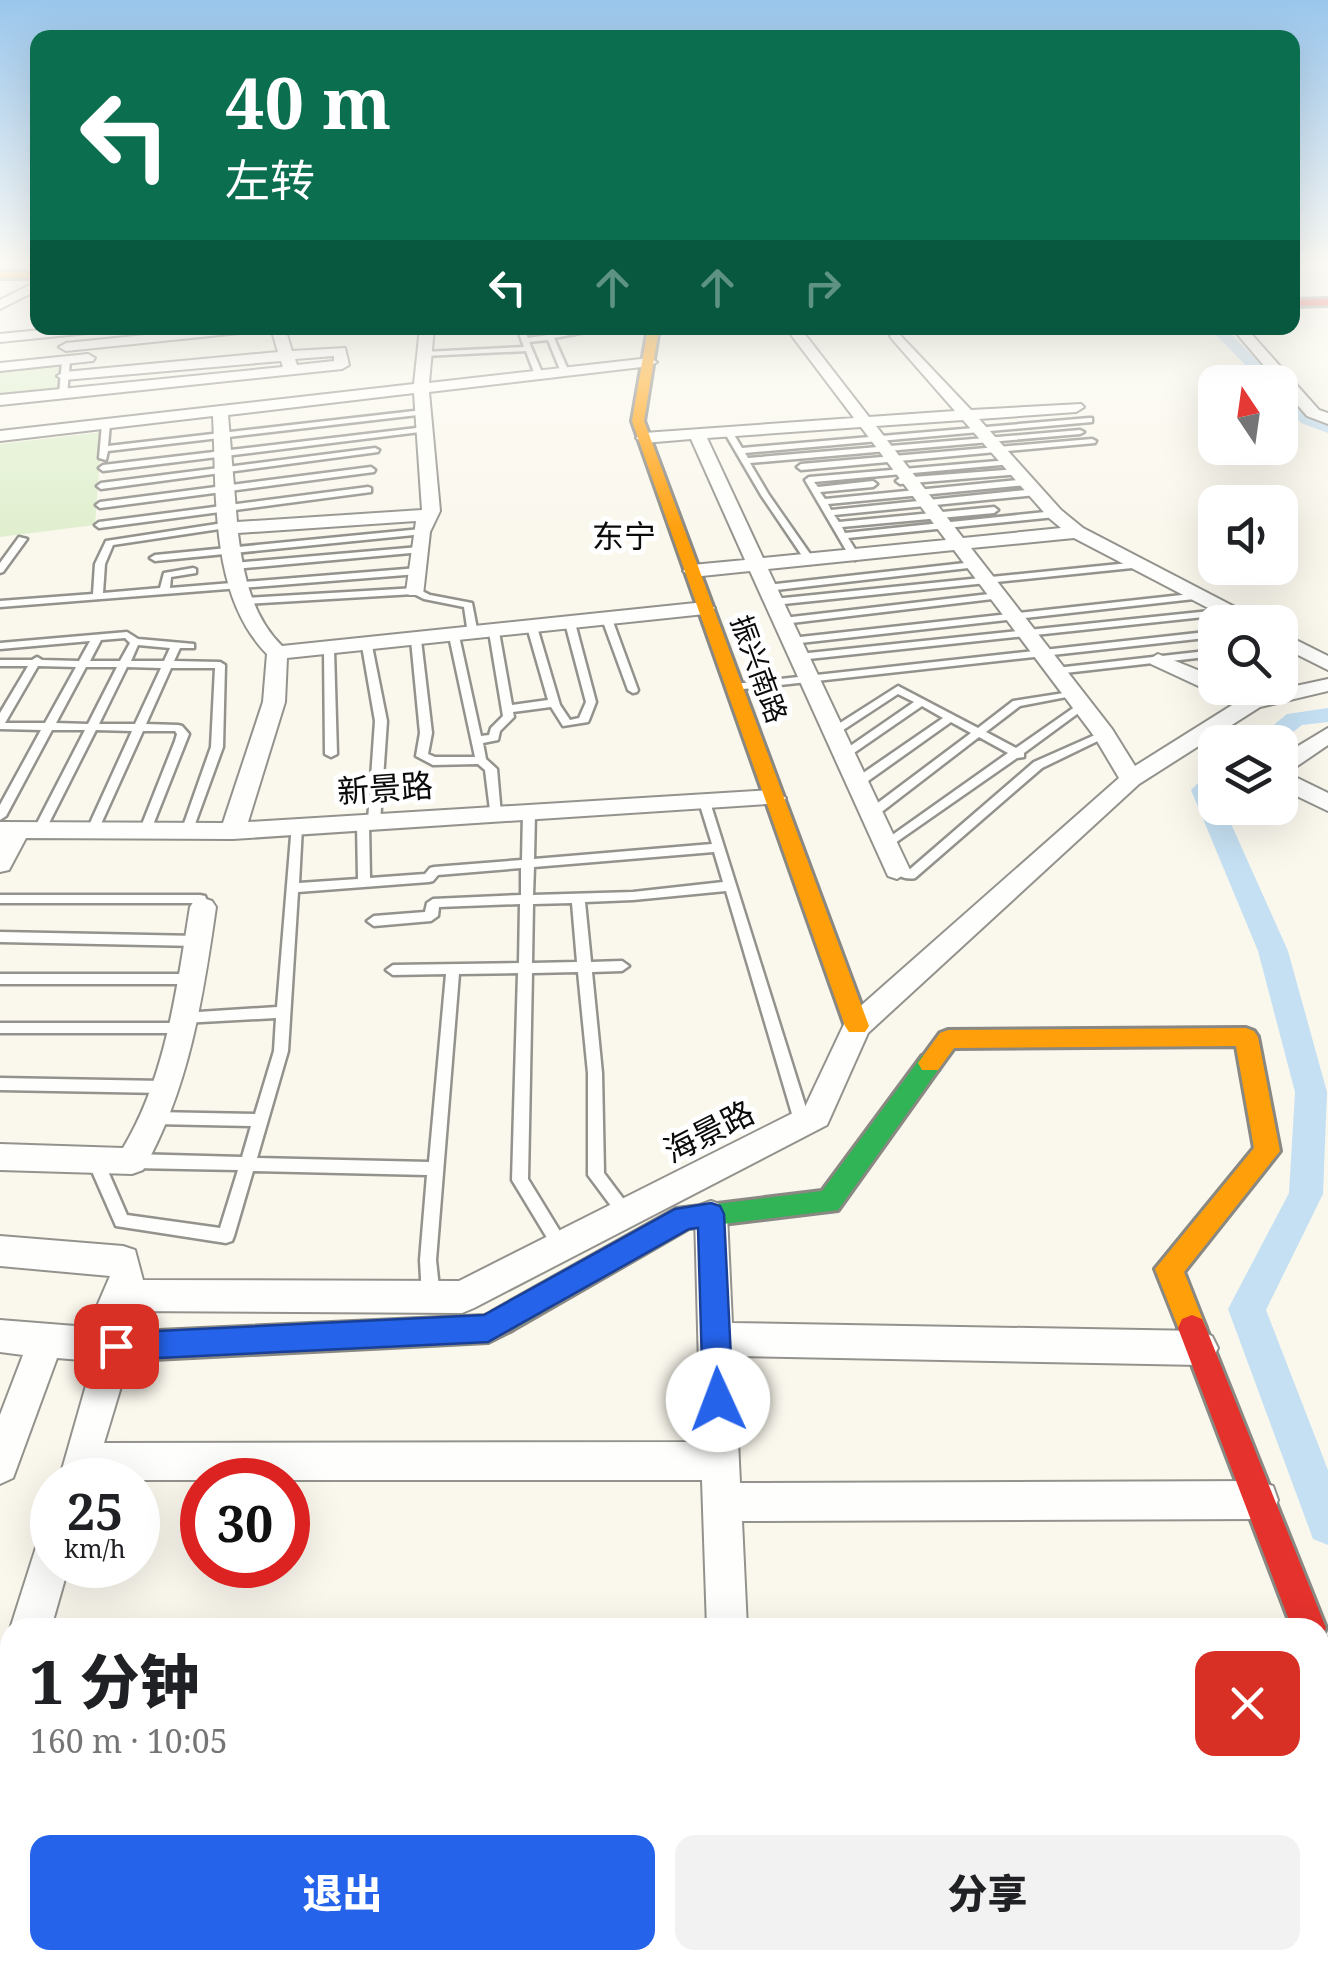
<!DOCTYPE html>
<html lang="zh">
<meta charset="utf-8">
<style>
:root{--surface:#fff;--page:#f2f2f2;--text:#202124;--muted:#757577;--accent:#2563eb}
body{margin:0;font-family:"Noto Serif","Noto Sans SC",serif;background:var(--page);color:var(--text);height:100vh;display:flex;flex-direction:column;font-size:38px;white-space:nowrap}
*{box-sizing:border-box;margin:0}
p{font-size:32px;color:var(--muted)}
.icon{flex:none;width:55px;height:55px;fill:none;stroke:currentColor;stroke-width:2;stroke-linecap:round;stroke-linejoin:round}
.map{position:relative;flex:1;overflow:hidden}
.side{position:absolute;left:0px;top:1618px;width:1330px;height:352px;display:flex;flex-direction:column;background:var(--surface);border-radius:30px 30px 0 0;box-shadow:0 10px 40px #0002}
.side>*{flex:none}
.guide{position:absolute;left:30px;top:30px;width:1270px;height:305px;border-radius:20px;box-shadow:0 10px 40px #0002;background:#0b6e4f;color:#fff;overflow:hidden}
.needle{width:65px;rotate:347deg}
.buttons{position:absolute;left:1198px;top:365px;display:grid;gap:20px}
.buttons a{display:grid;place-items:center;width:100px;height:100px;border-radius:20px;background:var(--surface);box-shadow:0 10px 40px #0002;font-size:50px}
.speed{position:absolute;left:30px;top:1458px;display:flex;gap:20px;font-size:50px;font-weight:700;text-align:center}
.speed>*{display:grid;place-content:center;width:130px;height:130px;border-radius:50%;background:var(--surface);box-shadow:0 10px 40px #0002;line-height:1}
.speed small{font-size:25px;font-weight:400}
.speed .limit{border:15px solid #d22;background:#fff;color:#111}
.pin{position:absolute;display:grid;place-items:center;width:85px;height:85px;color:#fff;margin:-42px;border-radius:20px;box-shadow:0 5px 15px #0006}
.me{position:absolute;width:110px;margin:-55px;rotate:358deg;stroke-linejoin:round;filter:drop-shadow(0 0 8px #0008)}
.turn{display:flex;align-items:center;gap:35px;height:210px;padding:0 30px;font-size:45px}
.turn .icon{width:130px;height:130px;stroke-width:2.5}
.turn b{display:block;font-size:70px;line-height:85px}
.lanes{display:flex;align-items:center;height:95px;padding:0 30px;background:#0003;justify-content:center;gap:50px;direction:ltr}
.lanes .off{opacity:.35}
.round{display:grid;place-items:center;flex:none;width:105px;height:105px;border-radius:20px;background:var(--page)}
.summary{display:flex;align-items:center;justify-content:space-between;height:170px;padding:0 30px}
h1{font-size:60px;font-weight:800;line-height:75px}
.action{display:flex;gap:20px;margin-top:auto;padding:20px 30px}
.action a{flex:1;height:115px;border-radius:20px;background:var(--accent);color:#fff;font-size:40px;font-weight:800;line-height:115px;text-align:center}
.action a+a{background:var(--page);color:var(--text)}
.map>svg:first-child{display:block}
.green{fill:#e0efce}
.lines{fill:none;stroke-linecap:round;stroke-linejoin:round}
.canal{fill:#c5e0f3;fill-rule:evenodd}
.lane-casing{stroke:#93928d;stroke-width:5}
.street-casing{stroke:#93928d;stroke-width:4}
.fast-casing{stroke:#898883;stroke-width:6}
.slow-casing{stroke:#898883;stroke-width:6}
.jam-casing{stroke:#898883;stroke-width:6}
.lane{fill:#fefefc;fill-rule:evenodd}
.street{fill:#fefefc;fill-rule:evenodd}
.fast{fill:#30b455;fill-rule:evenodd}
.slow{fill:#ff9f0a;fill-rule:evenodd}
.jam{fill:#e5322d;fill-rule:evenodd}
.route{fill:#2563eb;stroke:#184099;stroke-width:2.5}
.labels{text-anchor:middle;stroke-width:10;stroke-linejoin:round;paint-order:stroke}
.far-street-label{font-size:28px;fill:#0b0b0b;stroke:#fff}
.far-quarter-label{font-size:32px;fill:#0b0b0b;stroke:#fff}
.street-label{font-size:32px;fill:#0b0b0b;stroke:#fff}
</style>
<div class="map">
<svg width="1328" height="1968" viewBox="0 0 1328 1968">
<rect width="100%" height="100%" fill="#faf8ed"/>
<path class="green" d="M60,363L58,392L0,399V369Z
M102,432L95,525L0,537V444Z"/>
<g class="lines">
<path class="canal" d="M1209,328H1225L1279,382H1262Z
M1280,387L1313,415L1328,422V433L1301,423L1280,401Z
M1328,708V722L1302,725L1280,742H1253L1287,714Z
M1215,773V808H1224L1288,951L1327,1092L1323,1194L1266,1310L1328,1470V1545L1313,1539L1228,1309L1289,1193L1295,1092L1258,951L1191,790L1206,775Z"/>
<g class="lane-casing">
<path id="lane" d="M517,328H523L528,338L588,329L591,331L554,338L569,372L565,374L561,372L548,340L529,342L543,375L539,377L535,375L526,351L424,356L420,354L424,352L524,347Z
M66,359L70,361L67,394L63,396L59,394L62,361Z
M423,410H426V414L108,451L106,460L99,458L102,424L106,422L110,424L108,446Z
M1089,418H1092V422L745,453L748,458L1080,430L1084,432L1080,434L750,463L769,495L815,561L810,564L807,563L761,495L723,430L730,428L742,448Z
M425,427H428V431L103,471L99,468L103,465Z
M1092,439L1096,441L1095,443L801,470L797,467L801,464Z
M375,448L379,450L378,452L101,489L97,486L101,483Z
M1009,460L1013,462L1012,464L814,482L818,487L873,481L877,484L873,487L820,492L825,499L1027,479L1031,482L1027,485L828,504L831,510L1036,489L1040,492L1036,495L834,515L839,522L994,507L998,510L994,513L842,527L845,533L1055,511L1059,514L1055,517L848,538L860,557L855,560L850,557L805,480L809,477Z
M371,467L375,470L374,472L100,508L96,505L100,502Z
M1018,469L1022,472L1021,474L900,484L896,481L900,478Z
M368,487L371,488V492L99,528L95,525L99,522Z
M230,522L233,523V527L113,545L105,564L103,593L160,588L164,573L193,568L196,569V573L171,577L170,588L418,568L423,571L418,574L0,607V601L93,594L95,564L106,541Z
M421,529L426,532L424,534L155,561L150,558L155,555Z
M19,537L27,539L3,572L0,573V563Z
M419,547L422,548V552L234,569L229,566L234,563Z
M974,562L977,563V567L767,591L762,588L767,585Z
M1139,562L1142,563V567L774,605L769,602L774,599Z
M416,588L430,595L472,603L478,634L477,636L473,637L468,634L464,607L424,599L414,594L244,604L239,601L244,598Z
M998,593L1001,594V598L783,624L778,621L783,618Z
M1200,593L1203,594V598L791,644L786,641L791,638Z
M1229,609L1232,610V614L799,660L794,657L799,654Z
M607,616L612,619L638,690L637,692L633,693L628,690L602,619Z
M570,620L575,623L596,702L589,720L588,722L563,726L551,707L513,712L514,717L500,731L498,740L483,743L486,759L497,769L501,815L495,819L491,818L485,770L478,764L433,765L416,756L420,733L411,640L416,637L421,640L432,733L428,754L435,757H475L449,636L450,634H458L459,636L481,736L489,735L491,728L503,716L489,632L494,629L499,632L512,705L548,700L527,627L532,624L537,627L560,705L570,720L579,718L586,702L565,623Z
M1215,631V637L734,690L729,687L734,684Z
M127,632L138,639L194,644V648H180L174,661L220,662L225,665L223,747L191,835H183L181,832L211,747L215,668H171L146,724L178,725L182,726L189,734L149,835H141L139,832L175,741L177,734L175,731H143L96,835H88L86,832L132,731L96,730L45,831L39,835L33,831L85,730H52L6,816L0,820V805L41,730L0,729V713L28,666H0V660H32L37,657L42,660L79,661L90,641L0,649V643ZM125,638L130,643L120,661H90L101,640ZM138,645L170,648L164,661H131ZM38,666L76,667L45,723H5ZM86,667H117L88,724L56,723ZM127,667L161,668L135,724H99Z
M367,643L372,646L387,721L380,822L374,826L369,824L370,878L425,874L430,868L434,867L522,860L523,813L529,809L535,813L534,859L712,844L699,802L705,798L709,799L811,1124L808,1128L803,1130L798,1128L795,1124L726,891L633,900L585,902L591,962L622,961L629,966L622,971L592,972L602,1073L604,1173L634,1213L632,1218L626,1220L620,1218L588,1175V1073L578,972L532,973L528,1179L569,1246L567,1251L561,1253L555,1251L512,1180L518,973L459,974L436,1260L440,1297L437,1303L431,1305L425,1303L422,1297L420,1260L427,1175L253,1171L234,1236L232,1241L226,1243L116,1226L87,1160L89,1155L95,1153L101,1155L127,1215L220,1228L238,1170L132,1168L126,1166L124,1161L126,1156L132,1154L242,1157L251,1126L154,1124L149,1122L146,1118L149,1114L154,1112L255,1114L274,1051L276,1018L183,1023L178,1022L176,1018L178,1014L183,1013L277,1007L292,824L296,823L302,827L299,883L358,879L357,823L363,819L368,821L375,721L362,646ZM714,852L723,882L633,892L533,895L534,867ZM521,868V895L433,899L427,903L425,912L374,916L367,921L374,926L431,921L438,916L439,907L520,904L519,963L393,965L386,970L393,975L446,974L429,1162L257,1158L288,1051L298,892L429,882L433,881L438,875ZM572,903L577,962L532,963L533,904Z
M329,647L334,650L337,754L331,757L325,754L324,650Z
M1215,650V656L1056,674L1051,671L1056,668Z
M898,686L978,728L1013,701L1077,691V695L1020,706L986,732L1016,748L1079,704L1083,703L1088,706L1024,753V757L1017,758L885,850L879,846L881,843L1008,753L979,737L875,817H867L865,814L867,811L971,733L951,722L861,786H853V780L943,718L922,706L848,757H840V753L914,702L898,694L837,734H829V730Z
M1104,731L1108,732V736L1042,768L915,878C908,880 895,876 891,870L893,867L897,866L909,870L1034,762Z
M0,895H200L205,896L209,907L203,912L198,910L195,903H0Z
M0,932L198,936L205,941L198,946L0,942Z
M0,974H193L200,979L193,984H0Z
M0,1023H180L185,1024L187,1028L185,1032L180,1033H0Z
M0,1078L163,1081L168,1083L170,1087L168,1091L163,1093L0,1090Z"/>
</g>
<g class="street-casing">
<path id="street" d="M38,281V290L0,309V300Z
M62,328L95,329L88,333L0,342V334Z
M214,328H256L249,332L66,351L59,347L66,343Z
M271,328H285L292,351L345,348L349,365L342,369L0,405V395L283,367L281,361L64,380L57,376L64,372L278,352ZM334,356V361L297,365L295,359Z
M420,328H434L429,383L650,358L657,362L650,366L429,392L440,511L430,532L423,595H409L406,591L416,521L238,533C243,574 252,617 282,646L705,602L715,608L705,614L287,658L285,702L248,822L774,790L786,798L782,803L233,839L26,838L9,870L0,872V822L223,823L263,702L267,654C209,595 217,493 213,416L0,441V431L414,384ZM414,393L422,510L237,522L228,415Z
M786,328H800L869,417L955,411L892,339L890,336L897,332L971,410L1081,404L1084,407L1076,412L979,419L1061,510L1083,528L1256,618L1259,622H1235L1074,538L971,548L1112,729L1135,766L1245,697L1328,679V691L1260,707L1139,784L868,1033L827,1125L474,1308L462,1313L129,1311L120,1332L127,1335L133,1347L104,1443L701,1442L695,1215L700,1205L711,1201L722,1205L727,1215L732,1323L1200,1331L1212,1336L1218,1348L1212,1360L1200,1365L734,1356L740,1483L1259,1481L1273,1486L1278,1500L1273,1514L1259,1519L742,1521L747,1628H707L702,1480H59L93,1361L57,1358L13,1478L0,1484V1415L23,1355L0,1352V1320L88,1327L110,1276L0,1266V1236L123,1246L135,1250L143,1280L459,1281L805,1107L847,1018L1119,778L1094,736L954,550L768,569L910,870L897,879L888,876L750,571L692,577L683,571L692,565L745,560L691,439L644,443L636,438L644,433L854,418ZM963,420L1049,518L1061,528L963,538L876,426ZM861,427L946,540L763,558L707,438Z
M1232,328H1246L1319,410L1328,413V424L1307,416Z
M88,354L95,358L93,361L0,371V363Z
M1280,632L1328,656V670L1280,646Z
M1158,654L1215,677V688H1224L1207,690L1151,664L1148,660Z
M1328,728V745L1287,773L1328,793V811L1280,788V757Z
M203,898L212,901L216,907C203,998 189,1089 143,1170L132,1174L0,1170V1144L123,1148C166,1077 177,987 190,907L194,901Z
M52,1535V1565H69L51,1628L10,1629L38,1541Z
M1320,1634L1328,1638V1696L1320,1693Z
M10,1674V1745L0,1750V1678Z
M1320,1917H1328V1965L1309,1960H1320Z
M266,1960H624L621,1968H263Z"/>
</g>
<g class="fast-casing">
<path id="fast" d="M930,1054L938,1056L942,1063L938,1070L838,1210L689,1228L512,1330L502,1334L492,1330L488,1321L492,1312L676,1209L822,1191L922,1056Z"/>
</g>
<g class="slow-casing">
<path id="slow" d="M0,272H38V278H0Z
M648,328H659L644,421L869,1026L865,1032H849L845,1026L632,421Z
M1246,1028L1254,1031L1258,1037L1280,1151L1184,1272L1206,1328L1202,1337L1192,1341L1182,1337L1155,1269L1254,1148L1236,1046L954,1048L938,1070H922L918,1063L940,1033L948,1030Z"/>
</g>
<g class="jam-casing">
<path id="jam" d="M1328,299V305L1292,306V300Z
M502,1308L512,1312L516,1321L512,1330L488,1342L115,1361L105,1357L101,1347L105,1337L115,1333L485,1316Z
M1192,1315L1202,1319L1206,1328L1326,1628L1320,1640V1628H1292L1178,1328L1182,1319Z"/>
</g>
<use href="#lane" class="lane"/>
<use href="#street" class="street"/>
<use href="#fast" class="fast"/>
<use href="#slow" class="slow"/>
<use href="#jam" class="jam"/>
</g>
<linearGradient id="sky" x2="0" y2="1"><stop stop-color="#9ac6ec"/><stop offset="0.49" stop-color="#fdfcf7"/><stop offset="1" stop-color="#fdfcf7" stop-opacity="0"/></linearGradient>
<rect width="1328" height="535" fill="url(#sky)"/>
<path class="route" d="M711,1203L720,1206L724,1214L733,1400L729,1411L718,1415L707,1411L703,1400L698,1228L689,1229L488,1342L116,1360L105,1356L101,1346L105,1337L116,1333L484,1315L675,1209Z"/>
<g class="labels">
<g class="far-street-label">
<text transform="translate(759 669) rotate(70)" y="10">振兴南路</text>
</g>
<g class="far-quarter-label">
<text x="624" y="548">东宁</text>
</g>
<g class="street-label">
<text transform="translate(385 789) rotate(-4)" y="11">新景路</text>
<text transform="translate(709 1132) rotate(-27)" y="11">海景路</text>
</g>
</g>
</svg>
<div class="buttons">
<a><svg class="needle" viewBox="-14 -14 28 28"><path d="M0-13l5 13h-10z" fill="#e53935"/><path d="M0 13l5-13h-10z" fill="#757577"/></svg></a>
<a><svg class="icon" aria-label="sound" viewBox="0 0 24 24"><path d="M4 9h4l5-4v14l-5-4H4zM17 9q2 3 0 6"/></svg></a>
<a><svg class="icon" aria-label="search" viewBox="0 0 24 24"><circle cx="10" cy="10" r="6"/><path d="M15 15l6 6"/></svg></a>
<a><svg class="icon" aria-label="layers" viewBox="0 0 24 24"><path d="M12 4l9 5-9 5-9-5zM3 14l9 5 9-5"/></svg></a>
</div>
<div class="speed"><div>25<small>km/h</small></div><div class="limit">30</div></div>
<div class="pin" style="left:116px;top:1346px;background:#d93025"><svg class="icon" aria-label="arrive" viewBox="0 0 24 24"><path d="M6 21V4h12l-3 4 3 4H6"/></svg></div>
<svg class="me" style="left:718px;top:1400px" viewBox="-20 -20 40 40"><circle r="19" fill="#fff"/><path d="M0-13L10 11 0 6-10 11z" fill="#2563eb"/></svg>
<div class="guide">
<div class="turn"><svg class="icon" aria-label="left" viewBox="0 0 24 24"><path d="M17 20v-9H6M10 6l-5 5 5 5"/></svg><div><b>40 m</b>左转</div></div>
<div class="lanes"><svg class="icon" aria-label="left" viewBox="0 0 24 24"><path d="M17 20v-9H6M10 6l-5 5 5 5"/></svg><svg class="icon off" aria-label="ahead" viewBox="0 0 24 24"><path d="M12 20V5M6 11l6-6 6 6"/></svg><svg class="icon off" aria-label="ahead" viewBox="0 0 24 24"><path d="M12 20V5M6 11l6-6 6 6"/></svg><svg class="icon off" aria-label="right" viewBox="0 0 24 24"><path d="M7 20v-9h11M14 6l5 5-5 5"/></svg></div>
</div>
<section class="side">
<div class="summary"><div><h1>1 分钟</h1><p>160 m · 10:05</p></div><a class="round" style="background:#d93025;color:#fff"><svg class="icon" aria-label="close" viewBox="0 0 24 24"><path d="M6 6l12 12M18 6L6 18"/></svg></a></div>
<div class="action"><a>退出</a><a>分享</a></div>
</section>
</div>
